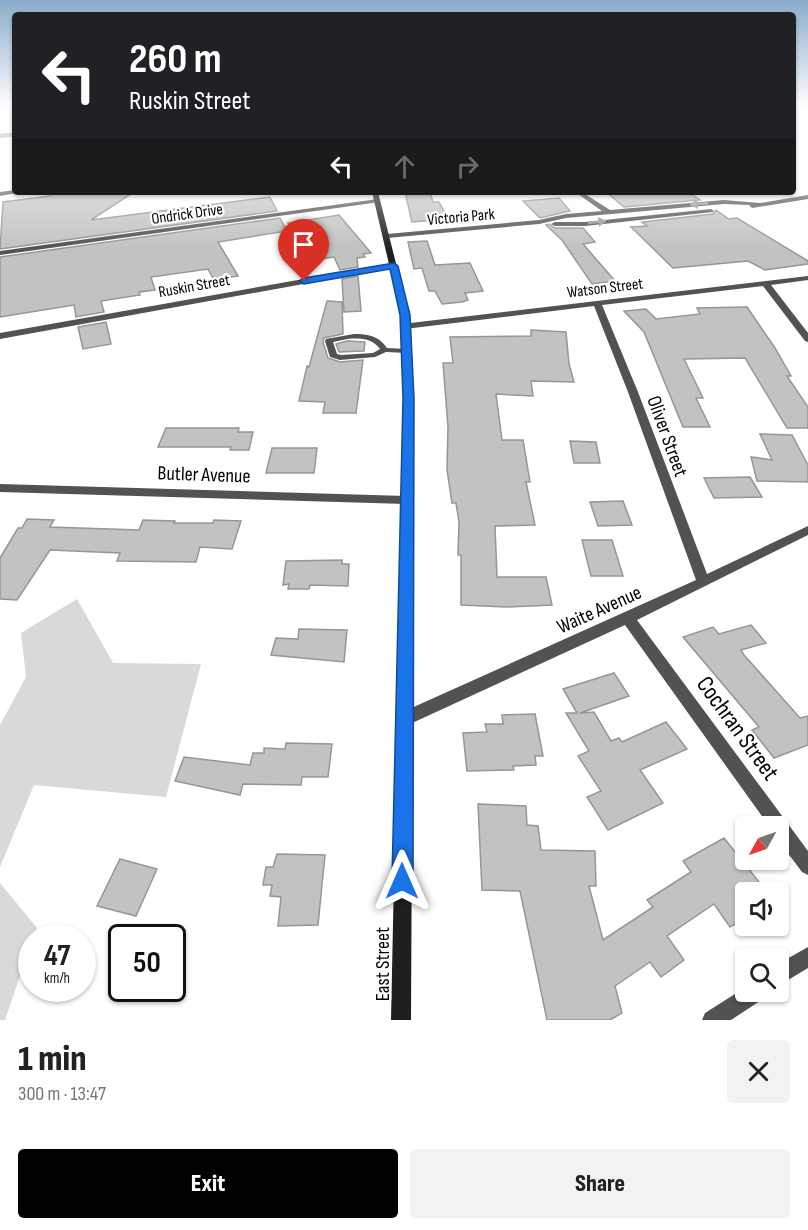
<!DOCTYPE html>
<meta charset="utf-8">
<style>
:root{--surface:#fff;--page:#f2f2f2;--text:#222;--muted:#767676;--accent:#000}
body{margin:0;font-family:"Sofia Sans Condensed",sans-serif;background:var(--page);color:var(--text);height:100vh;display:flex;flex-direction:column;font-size:22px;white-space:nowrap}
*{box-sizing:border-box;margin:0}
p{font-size:20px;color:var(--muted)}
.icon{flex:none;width:33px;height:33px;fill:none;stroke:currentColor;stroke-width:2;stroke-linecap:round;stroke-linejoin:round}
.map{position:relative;height:1020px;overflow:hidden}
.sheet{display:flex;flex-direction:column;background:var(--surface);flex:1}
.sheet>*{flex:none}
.hud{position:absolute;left:12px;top:12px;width:784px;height:183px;border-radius:6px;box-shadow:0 2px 4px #0004;background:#202124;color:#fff;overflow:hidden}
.needle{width:39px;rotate:230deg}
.controls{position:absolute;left:735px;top:816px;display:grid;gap:12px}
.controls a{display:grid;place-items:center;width:54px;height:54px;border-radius:6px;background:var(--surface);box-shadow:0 2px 4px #0004;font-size:30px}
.speed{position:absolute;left:18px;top:924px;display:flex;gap:12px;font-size:30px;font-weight:700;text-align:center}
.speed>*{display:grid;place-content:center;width:78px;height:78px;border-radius:50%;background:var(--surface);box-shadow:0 2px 4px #0004;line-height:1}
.speed small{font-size:15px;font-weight:400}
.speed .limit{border:3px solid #111;border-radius:9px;background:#fff;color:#111}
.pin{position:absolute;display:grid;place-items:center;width:51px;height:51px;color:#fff;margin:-62px -26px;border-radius:50% 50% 50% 0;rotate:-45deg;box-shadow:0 0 6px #0007}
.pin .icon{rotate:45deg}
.me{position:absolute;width:66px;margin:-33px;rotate:0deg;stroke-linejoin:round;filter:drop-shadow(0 0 4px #0008)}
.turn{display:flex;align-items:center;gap:21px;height:126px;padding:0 18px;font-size:27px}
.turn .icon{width:78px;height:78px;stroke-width:2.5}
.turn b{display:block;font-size:42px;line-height:51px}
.lanes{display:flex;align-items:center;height:57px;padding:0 18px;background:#0003;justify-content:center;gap:30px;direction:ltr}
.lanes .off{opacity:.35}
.round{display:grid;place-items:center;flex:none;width:63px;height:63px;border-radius:6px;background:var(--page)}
.headline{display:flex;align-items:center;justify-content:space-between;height:102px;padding:0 18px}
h1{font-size:36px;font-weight:800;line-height:45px}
.cta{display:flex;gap:12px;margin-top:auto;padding:12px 18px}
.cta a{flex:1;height:69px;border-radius:6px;background:var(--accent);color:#fff;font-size:24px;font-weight:800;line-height:69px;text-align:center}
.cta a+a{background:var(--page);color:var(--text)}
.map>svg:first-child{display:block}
.green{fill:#d9d9d9}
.building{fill:#c2c2c2;stroke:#969696;stroke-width:1.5}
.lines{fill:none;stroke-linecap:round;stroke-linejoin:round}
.service{fill:#525252;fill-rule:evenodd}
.minor{fill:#525252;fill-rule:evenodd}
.tertiary{fill:#525252;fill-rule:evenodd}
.secondary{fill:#1f1f1f;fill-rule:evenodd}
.oneway{fill:#979797}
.route{fill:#1a73e8;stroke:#114b97;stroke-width:1.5}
.labels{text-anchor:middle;stroke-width:4.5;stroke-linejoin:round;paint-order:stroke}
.far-street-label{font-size:16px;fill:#000;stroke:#fff}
.street-label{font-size:20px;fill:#000;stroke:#fff}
.near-street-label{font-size:24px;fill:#000;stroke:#fff}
</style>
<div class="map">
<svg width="808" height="1020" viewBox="0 0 808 1020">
<rect width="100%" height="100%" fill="#fff"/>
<path class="green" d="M77,599L113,663L201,664L166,797L34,785L0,867V725L26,677L21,633Z
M0,883L37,928L34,937L32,938L31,944L5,1020H0Z"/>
<path class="building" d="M50,192H134L91,220L270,197L277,211L0,249L3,202L50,196Z
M405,192H430L433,202H439L448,219L412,222Z
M606,192H688L700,200L624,207Z
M559,198L570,211L540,218L523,201Z
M716,210L729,219L737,218L808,261V264L765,270L748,261L673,268L631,227L647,226L642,222L713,214Z
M339,215L371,253L363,254L365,257L357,258L358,267L340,270L334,257L315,260L301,242H295L288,223Z
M280,218L287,231L218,242L238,276L214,280L208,269L151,277L155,290L139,292L140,295L101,301L104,312L76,317L74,305L0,317V257Z
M549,224L555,228H583L595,242L583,244L615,281L592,284L562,240L546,225Z
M427,241L435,265L470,263L483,291L465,293L468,300L462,302L442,304L435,291H429L422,268L414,269L408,242Z
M358,276L361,311L344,312L342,279Z
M327,301L342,302L343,334L324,338L323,342L328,358L340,362L363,360L356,413H323L325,402L299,401L307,366L309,367Z
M747,307L775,348L791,376H787L808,407V428H787L745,358L684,359L703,398H696L710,427H683L644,332L624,311L646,309L656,319L700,314L697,308Z
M106,322L111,344L83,349L78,327Z
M531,330L566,332L569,364L574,382L531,381L533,396L496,394L502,440H523L530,482H526L535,525L495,526L497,577H546L552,605L506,607L461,605V555H458L459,522L456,503H452L447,470L448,427L443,363H453L450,337L531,336Z
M347,341L365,342L364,351L339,352L336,344Z
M166,428H239L238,432H253L249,450H230L231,447H158Z
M760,434L792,435L808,465V482L757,481L751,457L772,460Z
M570,441L596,442L600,463H574Z
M272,448H317L314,473H266Z
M750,477L762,497L714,498L704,478Z
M623,501L632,525L598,526L590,502Z
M27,519L54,520L50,527L139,530L143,520L175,521L174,523H213L214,520L241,521L232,549L200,547L196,562L117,561L120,553L50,550L17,600L0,599V558L18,528H22Z
M582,540H612L623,576H591Z
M342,560V564H349L348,586L310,585L309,589H288L289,584L283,585L286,561Z
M751,625L766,643L741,650L744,655L800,718L808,716V745L774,758L752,730L759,727L683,637L713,627L719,634Z
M299,629L347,630L344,662L271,655L276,638L298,639Z
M614,673L629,696L580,713L594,712L611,741L619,738L622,742L666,722L687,749L640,770L663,803L608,830L587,797L601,791L578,756L589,751L566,713H577L563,689Z
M535,714L543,756H535L536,765L513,766L514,770L467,771L463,733L487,732L485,724H503L502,715Z
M286,743L332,744L328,777H302L301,785L243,784L240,795L175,781L184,757L250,765L253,753H264V748L285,749Z
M478,804L526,806L527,825L538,826L541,850L595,851L596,886H589L603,940L653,907L647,900L691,872L683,861L724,838L767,892H746V918L730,927L714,904L667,936L684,960L661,977L650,962L615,986L622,1013L610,1020H547L520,891L482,890Z
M277,854L325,855L318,925L278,926L281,897L270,896L272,885H263L266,867H273Z
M120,859L157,869L136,916L97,906Z"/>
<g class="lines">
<path class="service" d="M354,334C368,334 379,336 387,348L407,349L411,351L407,353L386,352L375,357L340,360L330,357L325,341L326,339ZM347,339C360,338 372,338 380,349L373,353L341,355L337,354L333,342Z"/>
<path class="minor" d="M15,132V136L0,138V134Z
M15,190V192H18L17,193L0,196V192Z
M575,192H582L610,210L724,200L760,203L808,195V199L752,208L749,205L724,204L566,218L539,224L387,238L383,236L387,234L539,220L566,214L602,211Z
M378,199L380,200V202L0,255V251Z
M711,209L714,211L713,212L585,226H555L551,224L555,222H585Z
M808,276V280L771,285L808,333V342L805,341L763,286L602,305L638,392L707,574L808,526V535L637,620L808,851V875L802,872L778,840V826H769L625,625L410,724L404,726L398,724L396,719L398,714L696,580L628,392L594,306L405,329L401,326L402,324Z
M0,484L406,496L412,500L406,504L0,492Z
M808,947V968L778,986V964Z
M746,987V992H766L763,999L731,1020H702L705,1013Z"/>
<path class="tertiary" d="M394,263L398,265L397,267L0,339V333Z"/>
<path class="secondary" d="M372,192H378L409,315L414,398L411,1020H391L404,398L401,315Z"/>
</g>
<defs><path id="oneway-solid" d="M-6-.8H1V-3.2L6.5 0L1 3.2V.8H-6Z" transform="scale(1.5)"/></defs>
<g class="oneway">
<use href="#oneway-solid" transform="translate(699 204) rotate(175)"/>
<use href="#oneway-solid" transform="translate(597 222) rotate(-6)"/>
</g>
<linearGradient id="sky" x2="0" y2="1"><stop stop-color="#8baccb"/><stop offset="0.43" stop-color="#fff"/><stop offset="1" stop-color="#fff" stop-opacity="0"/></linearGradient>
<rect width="808" height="251" fill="url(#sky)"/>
<path class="route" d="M394,263L398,266L410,315L414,398L413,881L410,888L402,891L395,888L392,881L403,398L400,315L390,269L304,284L299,281L304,278Z"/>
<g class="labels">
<g class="far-street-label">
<text transform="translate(187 213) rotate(-8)" y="6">Ondrick Drive</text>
<text transform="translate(461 216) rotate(-5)" y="6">Victoria Park</text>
<text transform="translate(194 285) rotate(-10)" y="6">Ruskin Street</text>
<text transform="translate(605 287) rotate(-7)" y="6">Watson Street</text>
</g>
<g class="street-label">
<text transform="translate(668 436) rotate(70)" y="7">Oliver Street</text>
<text transform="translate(204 474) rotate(2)" y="7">Butler Avenue</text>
<text transform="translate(599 609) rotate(-24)" y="7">Waite Avenue</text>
<text transform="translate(382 964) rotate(-90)" y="7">East Street</text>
</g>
<g class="near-street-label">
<text transform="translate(738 728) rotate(54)" y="8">Cochran Street</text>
</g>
</g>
</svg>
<div class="controls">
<a><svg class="needle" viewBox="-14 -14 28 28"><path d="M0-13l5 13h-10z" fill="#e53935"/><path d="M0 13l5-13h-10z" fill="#767676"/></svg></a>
<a><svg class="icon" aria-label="sound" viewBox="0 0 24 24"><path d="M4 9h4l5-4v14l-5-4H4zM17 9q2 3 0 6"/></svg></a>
<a><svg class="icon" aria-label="search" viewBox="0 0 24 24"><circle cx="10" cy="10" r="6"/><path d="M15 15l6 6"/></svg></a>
</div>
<div class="speed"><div>47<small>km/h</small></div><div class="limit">50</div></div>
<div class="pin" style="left:304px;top:281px;background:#d93025"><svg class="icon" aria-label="arrive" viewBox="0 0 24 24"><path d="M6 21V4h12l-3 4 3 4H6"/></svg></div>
<svg class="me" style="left:402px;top:881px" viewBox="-20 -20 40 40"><path d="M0-17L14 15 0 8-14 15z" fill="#1a73e8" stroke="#fff" stroke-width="4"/></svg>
<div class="hud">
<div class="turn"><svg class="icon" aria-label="left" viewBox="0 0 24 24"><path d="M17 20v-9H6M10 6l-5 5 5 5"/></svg><div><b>260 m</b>Ruskin Street</div></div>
<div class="lanes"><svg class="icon" aria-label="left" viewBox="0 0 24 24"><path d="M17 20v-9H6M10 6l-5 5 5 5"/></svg><svg class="icon off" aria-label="ahead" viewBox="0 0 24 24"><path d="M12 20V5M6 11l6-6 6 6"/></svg><svg class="icon off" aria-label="right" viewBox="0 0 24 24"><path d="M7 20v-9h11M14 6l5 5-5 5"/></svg></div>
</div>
</div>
<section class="sheet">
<div class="headline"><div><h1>1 min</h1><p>300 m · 13:47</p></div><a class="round"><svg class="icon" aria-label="close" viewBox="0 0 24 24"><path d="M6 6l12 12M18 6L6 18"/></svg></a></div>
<div class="cta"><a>Exit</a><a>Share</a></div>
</section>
